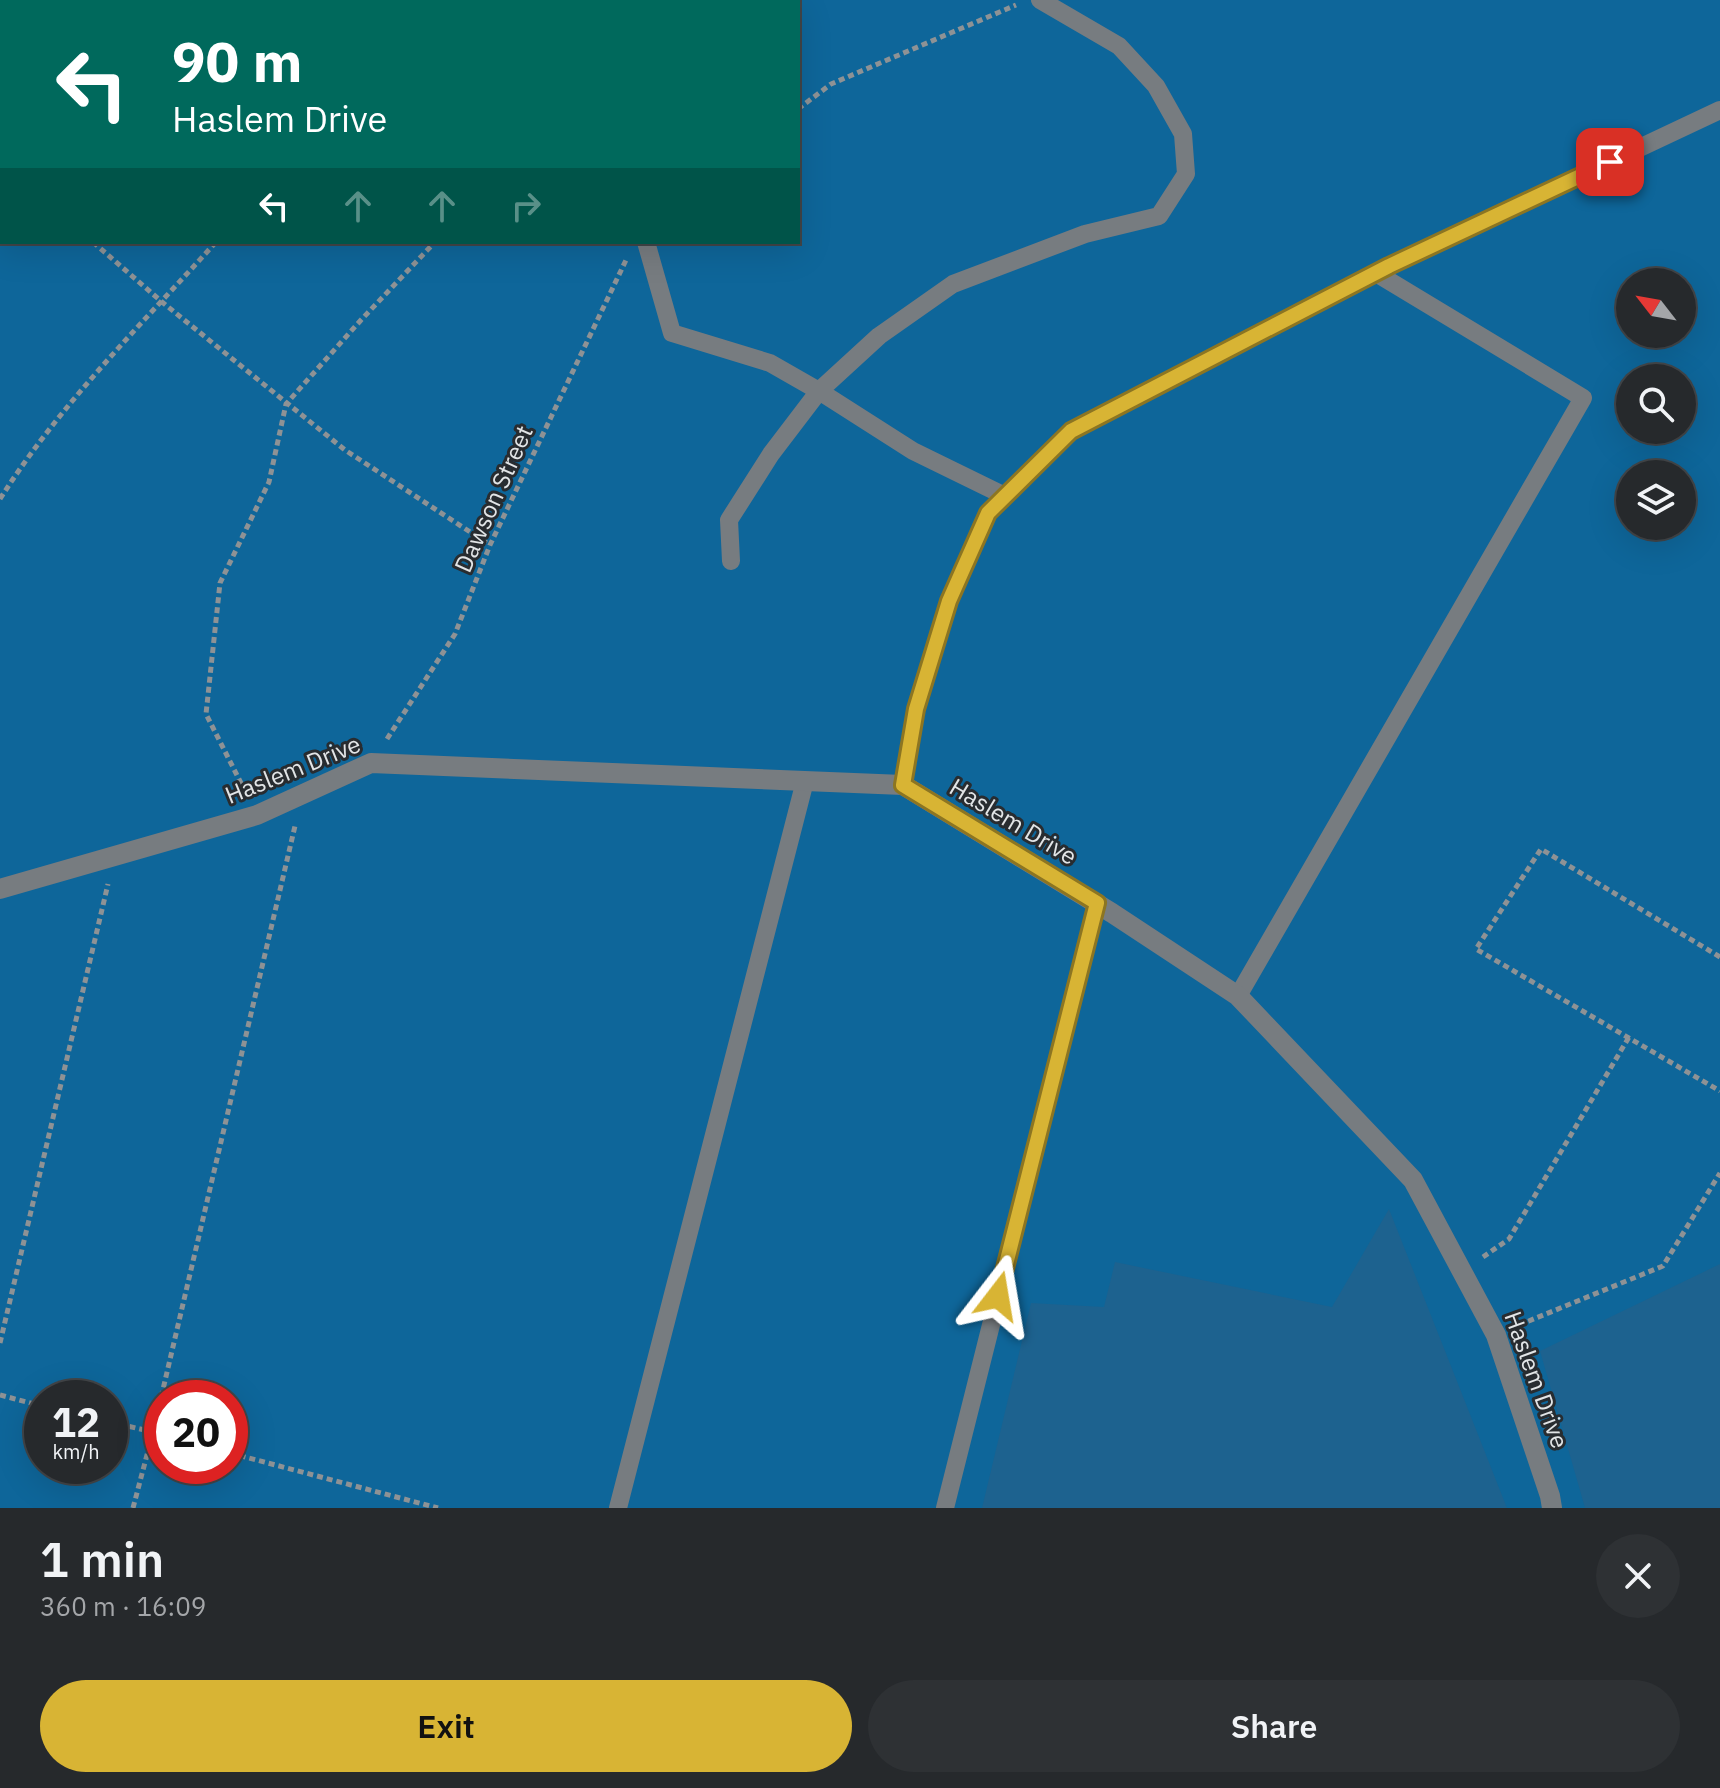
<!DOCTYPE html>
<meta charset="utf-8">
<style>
:root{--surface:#26292c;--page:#2e3134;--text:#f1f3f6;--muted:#a4a6a9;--line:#424548;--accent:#d8b434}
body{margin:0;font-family:"IBM Plex Sans",sans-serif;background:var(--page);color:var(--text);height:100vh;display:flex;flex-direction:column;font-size:30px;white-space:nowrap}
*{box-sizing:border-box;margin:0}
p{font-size:26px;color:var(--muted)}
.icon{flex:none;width:44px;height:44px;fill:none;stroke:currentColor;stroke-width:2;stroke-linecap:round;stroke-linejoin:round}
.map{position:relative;height:1508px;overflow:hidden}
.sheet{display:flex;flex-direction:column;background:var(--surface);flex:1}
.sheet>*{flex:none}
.guide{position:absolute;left:0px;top:0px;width:800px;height:244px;box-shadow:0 8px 32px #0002,0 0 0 2px var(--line);background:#00695c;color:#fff;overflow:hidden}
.needle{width:52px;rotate:301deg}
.buttons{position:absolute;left:1616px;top:268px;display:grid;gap:16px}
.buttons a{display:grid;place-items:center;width:80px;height:80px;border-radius:50%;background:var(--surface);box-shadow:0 8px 32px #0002,0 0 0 2px var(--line);font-size:40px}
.speed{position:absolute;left:24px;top:1380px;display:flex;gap:16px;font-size:40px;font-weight:700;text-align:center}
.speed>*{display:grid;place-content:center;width:104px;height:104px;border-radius:50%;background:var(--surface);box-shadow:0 8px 32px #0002,0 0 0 2px var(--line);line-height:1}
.speed small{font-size:20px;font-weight:400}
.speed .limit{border:12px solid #d22;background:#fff;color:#111}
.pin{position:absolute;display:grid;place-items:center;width:68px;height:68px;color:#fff;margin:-34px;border-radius:16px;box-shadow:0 4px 12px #0006}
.me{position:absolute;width:88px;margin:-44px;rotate:14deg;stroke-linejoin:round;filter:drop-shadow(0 0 6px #0008)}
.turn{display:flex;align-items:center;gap:28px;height:168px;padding:0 40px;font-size:36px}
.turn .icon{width:104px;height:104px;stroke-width:2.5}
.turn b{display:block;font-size:56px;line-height:68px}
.lanes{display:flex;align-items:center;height:76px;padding:0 40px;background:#0003;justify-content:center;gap:40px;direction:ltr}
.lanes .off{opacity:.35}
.round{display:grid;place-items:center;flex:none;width:84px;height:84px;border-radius:42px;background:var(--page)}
.headline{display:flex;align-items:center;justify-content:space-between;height:136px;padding:0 40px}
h1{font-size:48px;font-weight:600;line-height:60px}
.button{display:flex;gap:16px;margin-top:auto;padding:16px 40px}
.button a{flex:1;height:92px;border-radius:48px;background:var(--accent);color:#111;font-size:32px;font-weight:600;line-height:92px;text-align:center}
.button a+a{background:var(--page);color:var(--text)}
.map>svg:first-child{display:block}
.green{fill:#0e669a;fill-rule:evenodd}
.forest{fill:#1d628f}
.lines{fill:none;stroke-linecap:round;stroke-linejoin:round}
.path{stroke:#8e9295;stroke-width:5;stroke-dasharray:6 4;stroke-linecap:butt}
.service{stroke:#777c80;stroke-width:18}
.minor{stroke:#777c80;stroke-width:20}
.route-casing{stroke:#8c7522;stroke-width:20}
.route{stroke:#d8b434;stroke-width:14}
.labels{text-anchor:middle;stroke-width:6;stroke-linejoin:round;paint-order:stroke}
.street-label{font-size:24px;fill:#e2e5e7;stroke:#282c30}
</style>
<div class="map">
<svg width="1720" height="1508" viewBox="0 0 1720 1508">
<rect width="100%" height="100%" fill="#32373a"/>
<path class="green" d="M0,0H1720V1508H0ZM2,2H798V242H2ZM1630,282H1682V334H1630ZM1630,378H1682V430H1630ZM1630,474H1682V526H1630ZM42,1398H110V1466H42ZM162,1398H230V1466H162Z"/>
<path class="forest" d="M1389,1209L1507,1508H982L1031,1303L1104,1307L1115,1262L1332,1307Z
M1720,1264V1508H1585L1540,1351Z"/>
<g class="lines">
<path class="path" d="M31,0L34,2
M76,0L78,2
M120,0L123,2
M717,2L719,0
M0,11L2,13
M0,48L2,50
M0,85L2,87
M798,109L831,84L1016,5
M0,122L2,123
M0,159L2,161
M93,242L162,302L345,450L490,545
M0,499C60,404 141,325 216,242
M387,739L455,634L490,545L627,258
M246,793L206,714L220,583L269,482L286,404L361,320L435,242
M1720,957L1541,849L1476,949L1720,1091
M1483,1257L1509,1239L1629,1037
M1519,1325L1663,1266L1720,1173
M0,1343L108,884
M0,1395L42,1406
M110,1422L153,1432L295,826
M230,1453L438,1508
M133,1508L153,1432L162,1435"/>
<path class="service" d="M456,0L458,2
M646,242L672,333L770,363L819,391L913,451L1005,496
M731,561L729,520L771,454L819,391L879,336L953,284L1085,234L1159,216L1186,174L1183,134L1156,86L1119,46L1040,0
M903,785L916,709L949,601L988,513L1071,431L1389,266L1720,110
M1238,996L1583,398L1376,273
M618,1508L805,781
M945,1508L1097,903"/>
<path class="minor" d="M207,2L209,0
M0,224L2,222
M0,889L257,815L371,763L903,785L1112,913L1238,996L1413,1180L1496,1335L1550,1496L1552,1508"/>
</g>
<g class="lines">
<g class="route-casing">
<path id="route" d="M998,1296L1097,903L903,785L916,709L949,601L988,513L1071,431L1389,266L1610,162"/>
</g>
<use href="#route" class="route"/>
</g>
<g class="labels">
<g class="street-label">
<text transform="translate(494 499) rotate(-66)" y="8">Dawson Street</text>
<text transform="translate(293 770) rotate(-22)" y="8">Haslem Drive</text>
<text transform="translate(1013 822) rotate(31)" y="8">Haslem Drive</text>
<text transform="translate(1536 1380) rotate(70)" y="8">Haslem Drive</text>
</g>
</g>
</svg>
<div class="buttons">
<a><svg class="needle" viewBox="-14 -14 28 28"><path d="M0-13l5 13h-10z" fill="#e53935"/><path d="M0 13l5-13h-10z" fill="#a4a6a9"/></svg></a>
<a><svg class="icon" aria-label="search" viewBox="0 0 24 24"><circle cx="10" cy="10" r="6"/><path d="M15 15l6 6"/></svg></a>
<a><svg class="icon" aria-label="layers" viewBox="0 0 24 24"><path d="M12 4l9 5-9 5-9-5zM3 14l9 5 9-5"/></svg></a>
</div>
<div class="speed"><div>12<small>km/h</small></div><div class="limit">20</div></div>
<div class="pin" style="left:1610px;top:162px;background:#d93025"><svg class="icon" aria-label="arrive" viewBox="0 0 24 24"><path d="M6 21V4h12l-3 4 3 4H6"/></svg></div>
<svg class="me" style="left:998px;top:1296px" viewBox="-20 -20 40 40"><path d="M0-17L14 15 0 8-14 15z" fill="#d8b434" stroke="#fff" stroke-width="4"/></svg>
<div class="guide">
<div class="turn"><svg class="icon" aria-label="left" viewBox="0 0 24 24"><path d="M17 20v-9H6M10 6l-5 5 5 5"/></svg><div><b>90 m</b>Haslem Drive</div></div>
<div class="lanes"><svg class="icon" aria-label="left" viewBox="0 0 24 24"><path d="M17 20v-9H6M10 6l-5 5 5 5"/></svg><svg class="icon off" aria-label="ahead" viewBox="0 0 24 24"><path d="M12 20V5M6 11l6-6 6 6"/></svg><svg class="icon off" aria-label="ahead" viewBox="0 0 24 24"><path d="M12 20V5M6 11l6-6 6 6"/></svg><svg class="icon off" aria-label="right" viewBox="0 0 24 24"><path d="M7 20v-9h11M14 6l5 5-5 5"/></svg></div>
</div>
</div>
<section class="sheet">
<div class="headline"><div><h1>1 min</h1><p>360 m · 16:09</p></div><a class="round"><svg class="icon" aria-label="close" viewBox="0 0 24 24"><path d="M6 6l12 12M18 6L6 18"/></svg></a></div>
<div class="button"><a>Exit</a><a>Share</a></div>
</section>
